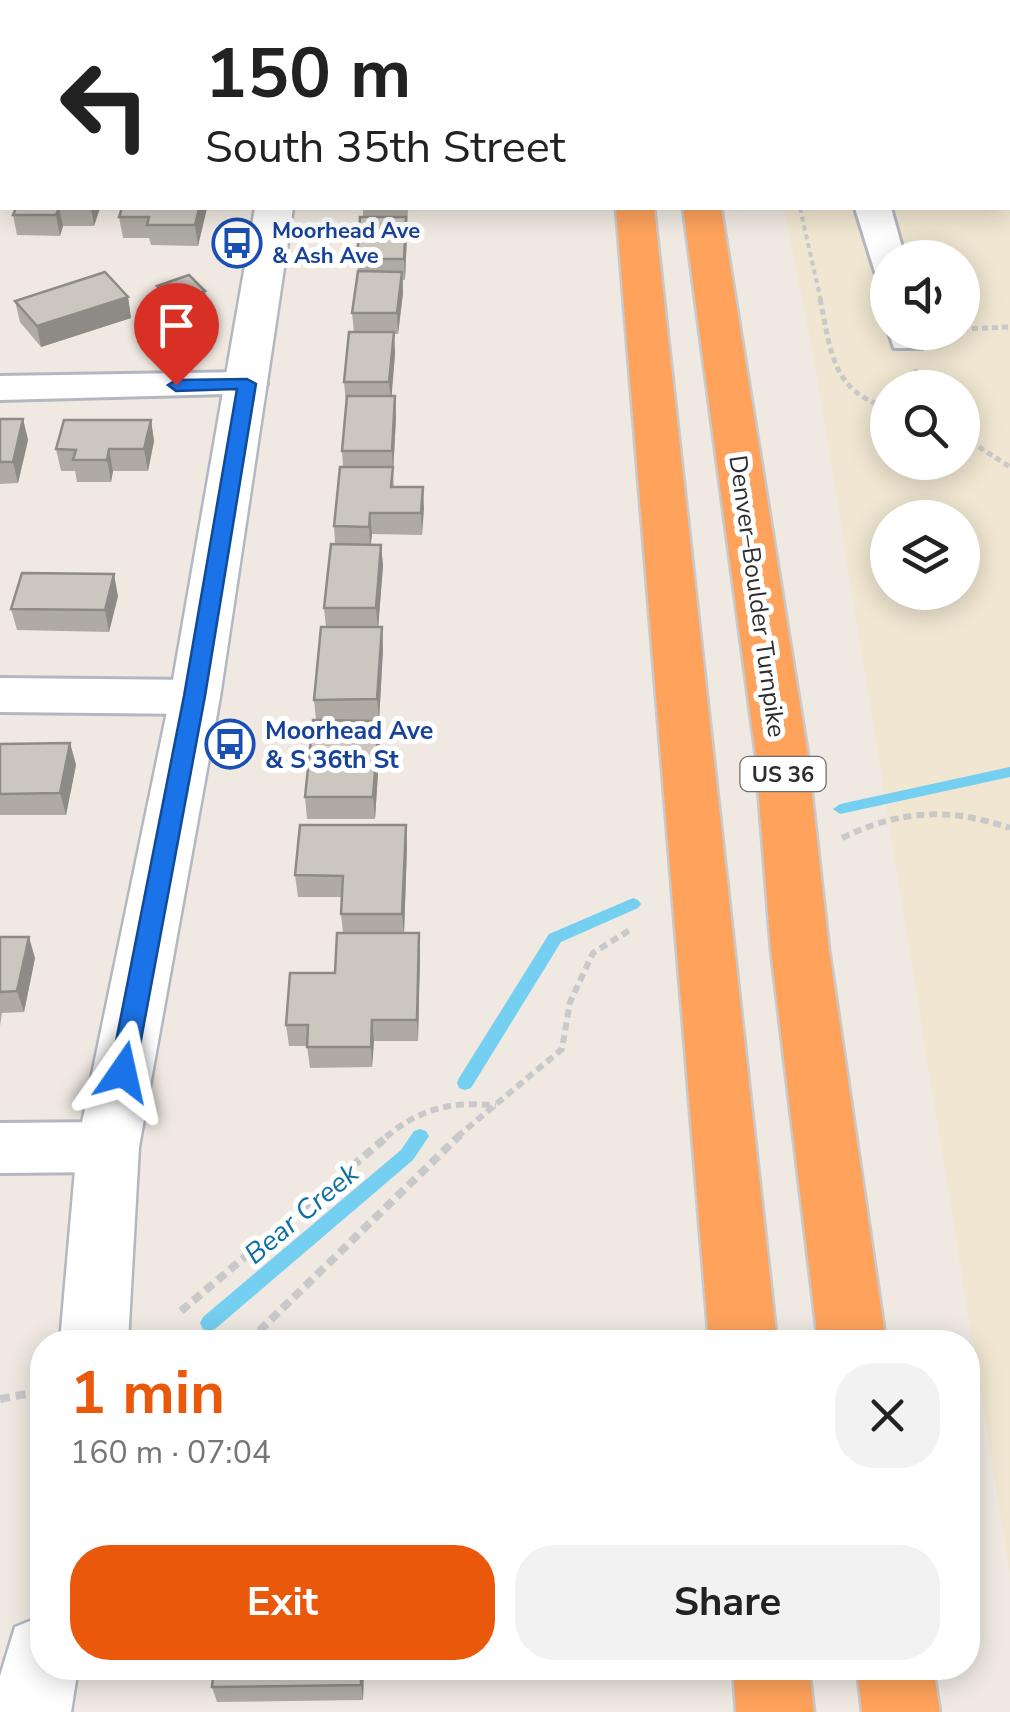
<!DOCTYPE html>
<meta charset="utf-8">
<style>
:root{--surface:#fff;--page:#f2f2f2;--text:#222;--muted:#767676;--accent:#ea580c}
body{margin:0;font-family:"Nunito Sans",sans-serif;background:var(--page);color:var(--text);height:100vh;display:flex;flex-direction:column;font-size:38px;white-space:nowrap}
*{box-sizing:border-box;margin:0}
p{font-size:32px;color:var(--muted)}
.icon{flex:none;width:55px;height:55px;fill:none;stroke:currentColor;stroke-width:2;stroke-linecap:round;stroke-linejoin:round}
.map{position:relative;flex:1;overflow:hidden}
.details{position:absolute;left:30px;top:1330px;width:950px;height:350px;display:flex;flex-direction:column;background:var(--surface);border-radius:40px;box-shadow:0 5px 25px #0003}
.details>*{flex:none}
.top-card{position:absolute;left:0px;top:0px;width:1010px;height:210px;box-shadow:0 5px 25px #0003;background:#fff;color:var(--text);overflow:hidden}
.tools{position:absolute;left:870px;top:240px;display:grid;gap:20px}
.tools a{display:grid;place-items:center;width:110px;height:110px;border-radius:50%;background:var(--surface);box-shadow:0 5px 25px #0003;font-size:50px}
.pin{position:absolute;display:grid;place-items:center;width:85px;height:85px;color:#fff;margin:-102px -42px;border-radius:50% 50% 50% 0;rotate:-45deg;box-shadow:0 0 10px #0007}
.pin .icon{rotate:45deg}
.me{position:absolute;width:110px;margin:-55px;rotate:11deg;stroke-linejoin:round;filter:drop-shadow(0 0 8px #0008)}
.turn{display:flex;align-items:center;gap:35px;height:210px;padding:0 40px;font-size:45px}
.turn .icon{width:130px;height:130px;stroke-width:2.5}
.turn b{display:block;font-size:70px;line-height:85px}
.round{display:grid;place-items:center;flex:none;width:105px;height:105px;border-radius:40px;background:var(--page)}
.overview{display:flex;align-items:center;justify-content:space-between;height:170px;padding:0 40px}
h1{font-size:60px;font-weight:700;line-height:75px;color:var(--accent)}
.primary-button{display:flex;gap:20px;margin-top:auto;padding:20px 40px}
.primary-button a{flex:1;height:115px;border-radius:40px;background:var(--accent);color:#fff;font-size:40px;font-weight:700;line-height:115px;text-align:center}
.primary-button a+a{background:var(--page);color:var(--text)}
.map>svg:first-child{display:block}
.education{fill:#f0e6d1;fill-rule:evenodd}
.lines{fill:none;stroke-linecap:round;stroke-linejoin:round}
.stream{fill:#75cff0;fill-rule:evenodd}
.lane-casing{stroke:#b4b7c1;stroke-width:5}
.street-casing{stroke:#b4b7c1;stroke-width:6}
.secondary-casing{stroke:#b4b7c1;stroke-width:5}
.highway-casing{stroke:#c9c9c9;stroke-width:5}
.path-far3{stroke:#c9c9c9;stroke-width:4;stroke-dasharray:5 4;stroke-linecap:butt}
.path-far2{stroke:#c9c9c9;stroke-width:5;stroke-dasharray:6 4;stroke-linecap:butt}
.path-far1{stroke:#c9c9c9;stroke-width:6;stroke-dasharray:8 5;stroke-linecap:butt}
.path{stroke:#c9c9c9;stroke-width:8;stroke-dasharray:10 6;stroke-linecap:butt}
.lane{fill:#fff;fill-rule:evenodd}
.street{fill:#fff;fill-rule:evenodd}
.secondary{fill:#fff;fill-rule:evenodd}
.highway{fill:#ffa35c;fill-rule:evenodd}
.wall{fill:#afaba4}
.shaded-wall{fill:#8e8b86}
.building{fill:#cbc7bf;stroke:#8e8b86;stroke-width:2.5}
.route{fill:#1a73e8;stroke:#114b97;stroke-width:2.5}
.labels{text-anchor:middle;stroke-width:10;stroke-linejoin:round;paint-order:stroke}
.far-transit-label{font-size:22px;font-weight:bold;fill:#164399;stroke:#fff;text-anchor:start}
.shield{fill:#fff;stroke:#6d6d6d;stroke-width:2.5}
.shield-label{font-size:22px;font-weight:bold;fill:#2e2e2e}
.street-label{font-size:25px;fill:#2e2e2e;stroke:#fff}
.transit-label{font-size:25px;font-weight:bold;fill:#164399;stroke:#fff;text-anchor:start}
.water-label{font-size:28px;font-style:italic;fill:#0d6fa3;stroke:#fff}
</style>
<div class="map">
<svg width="1010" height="1712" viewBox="0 0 1010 1712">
<rect width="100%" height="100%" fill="#efe9e1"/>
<path class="education" d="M744,0H1010V1574L815,363L784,208H1008V2ZM888,258H962V332H888ZM888,388H962V462H888ZM888,518H962V592H888Z"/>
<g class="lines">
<path class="stream" d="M1010,767V777L840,814L833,809L840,804Z
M633,898L638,900L641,904L638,908L561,942L471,1088L465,1090L459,1088L457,1083L459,1078L549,934Z
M420,1129L426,1131L429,1136L413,1160L215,1329L209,1331L203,1329L200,1323L203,1317L401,1150L414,1131Z"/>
<g class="lane-casing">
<path id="lane" d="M1008,24L1010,25V35L1008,34Z
M1010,53V63L1008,64V54Z"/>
</g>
<g class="street-casing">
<path id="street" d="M805,0H837L838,2H807Z
M0,145H2V165H0Z
M855,208H891L905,258H888V275L875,272Z
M888,330L926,332L928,340L922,348H894Z
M247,372L261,375L267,384L261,393L0,400V376Z
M0,678L195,680L212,685L219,697L212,709L195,714L0,712Z
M108,1122L129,1129L138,1147L129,1165L108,1172L0,1173V1123Z"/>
</g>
<g class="secondary-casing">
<path id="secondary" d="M255,208H293L220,697L139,1147L128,1342H60L77,1147L170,697Z
M42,1616V1668H78L71,1712H0V1676L15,1627Z"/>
</g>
<g class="highway-casing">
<path id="highway" d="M598,0H630L631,2H599Z
M657,0H689V2H657Z
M616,208H654L777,1342H709Z
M683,208H721L807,749L829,950L886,1342H818L771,950L755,749Z
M733,1668H809L814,1712H736Z
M857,1668H933L940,1712H862Z"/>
</g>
<path class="path-far3" d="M800,208L821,301"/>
<path class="path-far2" d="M820,299C831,350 831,391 888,408
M962,329L1010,327
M915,369L920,388
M962,436L1010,467"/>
<path class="path-far1" d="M842,838C900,810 949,807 1010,828
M386,1137C419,1109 453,1100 496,1106
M457,1137L562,1049L570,1002L593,953L633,928"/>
<path class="path" d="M181,1311L389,1135
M248,1342L460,1135
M0,1399L42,1391"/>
<use href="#lane" class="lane"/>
<use href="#street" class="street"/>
<use href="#secondary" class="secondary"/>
<use href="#highway" class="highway"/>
</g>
<path class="wall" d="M383,0H439V2H383Z
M16,208H100L94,226H63L60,236L17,235L13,215Z
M207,208L198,246L151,245L149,238H123L119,217Z
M363,208H408L405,280H403V293L398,334H394L395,354L391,396H395L396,417L393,473L394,487H423L422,535L372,534L371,545H381L383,566L378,627H382L383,649L379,721L380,742L375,819H307L305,797L316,720L314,700L326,627L324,608L335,544L334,526L343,467L342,451L346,403L344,382L354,332L352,313L358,272L357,259L363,217Z
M157,286L207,302L175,313L158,296Z
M128,297L131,318L41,347L20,322L15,301Z
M0,419H23L28,440L18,483L0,484Z
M151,420L154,441L148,471H113L111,482H77L75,471H61L56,449Z
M118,596L109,632L17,630L11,609Z
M70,743L76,765L66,815H0V744Z
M406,825L407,847L404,933H419L420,954L418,1041H374L372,1067L310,1068L307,1046H289L286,1025L335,973L343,933L341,914L342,897H298L295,875Z
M0,937L35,958L24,1012L2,1013L0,1026Z
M214,1668H364L363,1700L217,1702L212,1687Z"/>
<path class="shaded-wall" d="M0,81H2V101H0Z
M59,208L63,226L60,236L56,215Z
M91,208H100L94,226Z
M199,208H207L198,246L195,225Z
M406,217L407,237L405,280L404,259Z
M402,272L403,293L398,334L397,313Z
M205,291L207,302L175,313L173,302Z
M128,297L131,318L41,347L37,326Z
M394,332L395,354L391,404L389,382Z
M395,396L396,417L393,473L392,451Z
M23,419L28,440L18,483L13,462Z
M151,420L154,441L148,471L144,449Z
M109,449L113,471L111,482L107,460Z
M423,487L424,509L422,535L421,513Z
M370,513L372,534L370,548L369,527Z
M381,545L383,566L378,630L376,608Z
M114,574L118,596L109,632L105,610Z
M382,627L383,649L379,721L377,699Z
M379,721L380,742L375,819L373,797Z
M70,743L76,765L66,815L60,793Z
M406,825L407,847L404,935L402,914Z
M419,933L420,954L418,1041L417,1020Z
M29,937L35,958L24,1012L17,991Z
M372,1020L374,1041L372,1067L371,1047Z
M361,1668H364L363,1700L361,1685Z"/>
<path class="building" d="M141,0H175V2H141Z
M384,0H426V2H384Z
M2,63V81H0V64Z
M16,208H59L56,215H13Z
M122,208H199L195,225H147L149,217H119Z
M360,217H406L404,259H357Z
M358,271L402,272L397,313H352Z
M105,272L128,297L37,326L15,301Z
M189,275L205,291L173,302L157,286Z
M349,332H394L389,382H344Z
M347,396H395L392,451H342Z
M0,419H23L13,462H0Z
M64,420H151L144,449H109L107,460H73L76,450L56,449Z
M340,467H393L391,487H423L421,513H370L369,527L334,526Z
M331,544L381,545L376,608H324Z
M22,573L114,574L105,610L11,609Z
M321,627H382L377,699L314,700Z
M313,720L379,721L373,797H305Z
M70,743L60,793L0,794V744Z
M300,825H406L402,914H341L343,876L295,875Z
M337,933H419L417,1020H372L371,1047H307L308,1025H286L290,973H335Z
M0,937H29L17,991L0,992Z
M324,1332L329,1342H301Z
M214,1668H361V1685L212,1687Z"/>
<path class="route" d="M247,379L256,384L205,696L135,1072L123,1082L110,1072L184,696L237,389L176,391L168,385L176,380Z"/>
<defs>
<g id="bus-ring" transform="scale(2.5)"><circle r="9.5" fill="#fff" stroke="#1a4fb4" stroke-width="1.5"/><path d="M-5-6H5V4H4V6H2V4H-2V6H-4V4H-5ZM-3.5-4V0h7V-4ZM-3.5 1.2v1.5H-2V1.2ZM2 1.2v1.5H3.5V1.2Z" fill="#1a4fb4"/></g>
</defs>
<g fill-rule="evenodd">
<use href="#bus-ring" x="237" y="243"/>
<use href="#bus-ring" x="230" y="744"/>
</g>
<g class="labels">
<g class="far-transit-label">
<text x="272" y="238">Moorhead Ave<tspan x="272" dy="25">&amp; Ash Ave</tspan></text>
</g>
<rect class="shield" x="740.5" y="757" width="85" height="34" rx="8"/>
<g class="shield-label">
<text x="783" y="782">US 36</text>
</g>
<g class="street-label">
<text transform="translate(758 596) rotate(82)" y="9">Denver–Boulder Turnpike</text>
</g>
<g class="transit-label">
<text x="265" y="739">Moorhead Ave<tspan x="265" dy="29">&amp; S 36th St</tspan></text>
</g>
<g class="water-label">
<text transform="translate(301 1213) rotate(-40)" y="10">Bear Creek</text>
</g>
</g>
</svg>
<div class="tools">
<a><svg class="icon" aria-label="sound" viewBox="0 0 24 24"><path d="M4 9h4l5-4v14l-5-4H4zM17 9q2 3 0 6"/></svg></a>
<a><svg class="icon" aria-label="search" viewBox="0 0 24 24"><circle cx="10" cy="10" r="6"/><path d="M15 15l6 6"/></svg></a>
<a><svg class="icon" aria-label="layers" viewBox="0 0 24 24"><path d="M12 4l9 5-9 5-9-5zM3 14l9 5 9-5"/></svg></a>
</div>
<div class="pin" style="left:176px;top:385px;background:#d93025"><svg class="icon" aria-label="arrive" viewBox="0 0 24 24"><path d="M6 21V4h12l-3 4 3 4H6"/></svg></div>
<svg class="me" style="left:123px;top:1072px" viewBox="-20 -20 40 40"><path d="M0-17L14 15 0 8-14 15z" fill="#1a73e8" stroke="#fff" stroke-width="4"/></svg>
<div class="top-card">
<div class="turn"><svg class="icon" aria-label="left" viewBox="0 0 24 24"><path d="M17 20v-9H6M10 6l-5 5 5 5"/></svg><div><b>150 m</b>South 35th Street</div></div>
</div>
<section class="details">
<div class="overview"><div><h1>1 min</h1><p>160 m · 07:04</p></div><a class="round"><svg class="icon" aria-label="close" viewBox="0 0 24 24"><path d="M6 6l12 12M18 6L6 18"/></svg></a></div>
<div class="primary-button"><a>Exit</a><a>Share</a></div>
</section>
</div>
